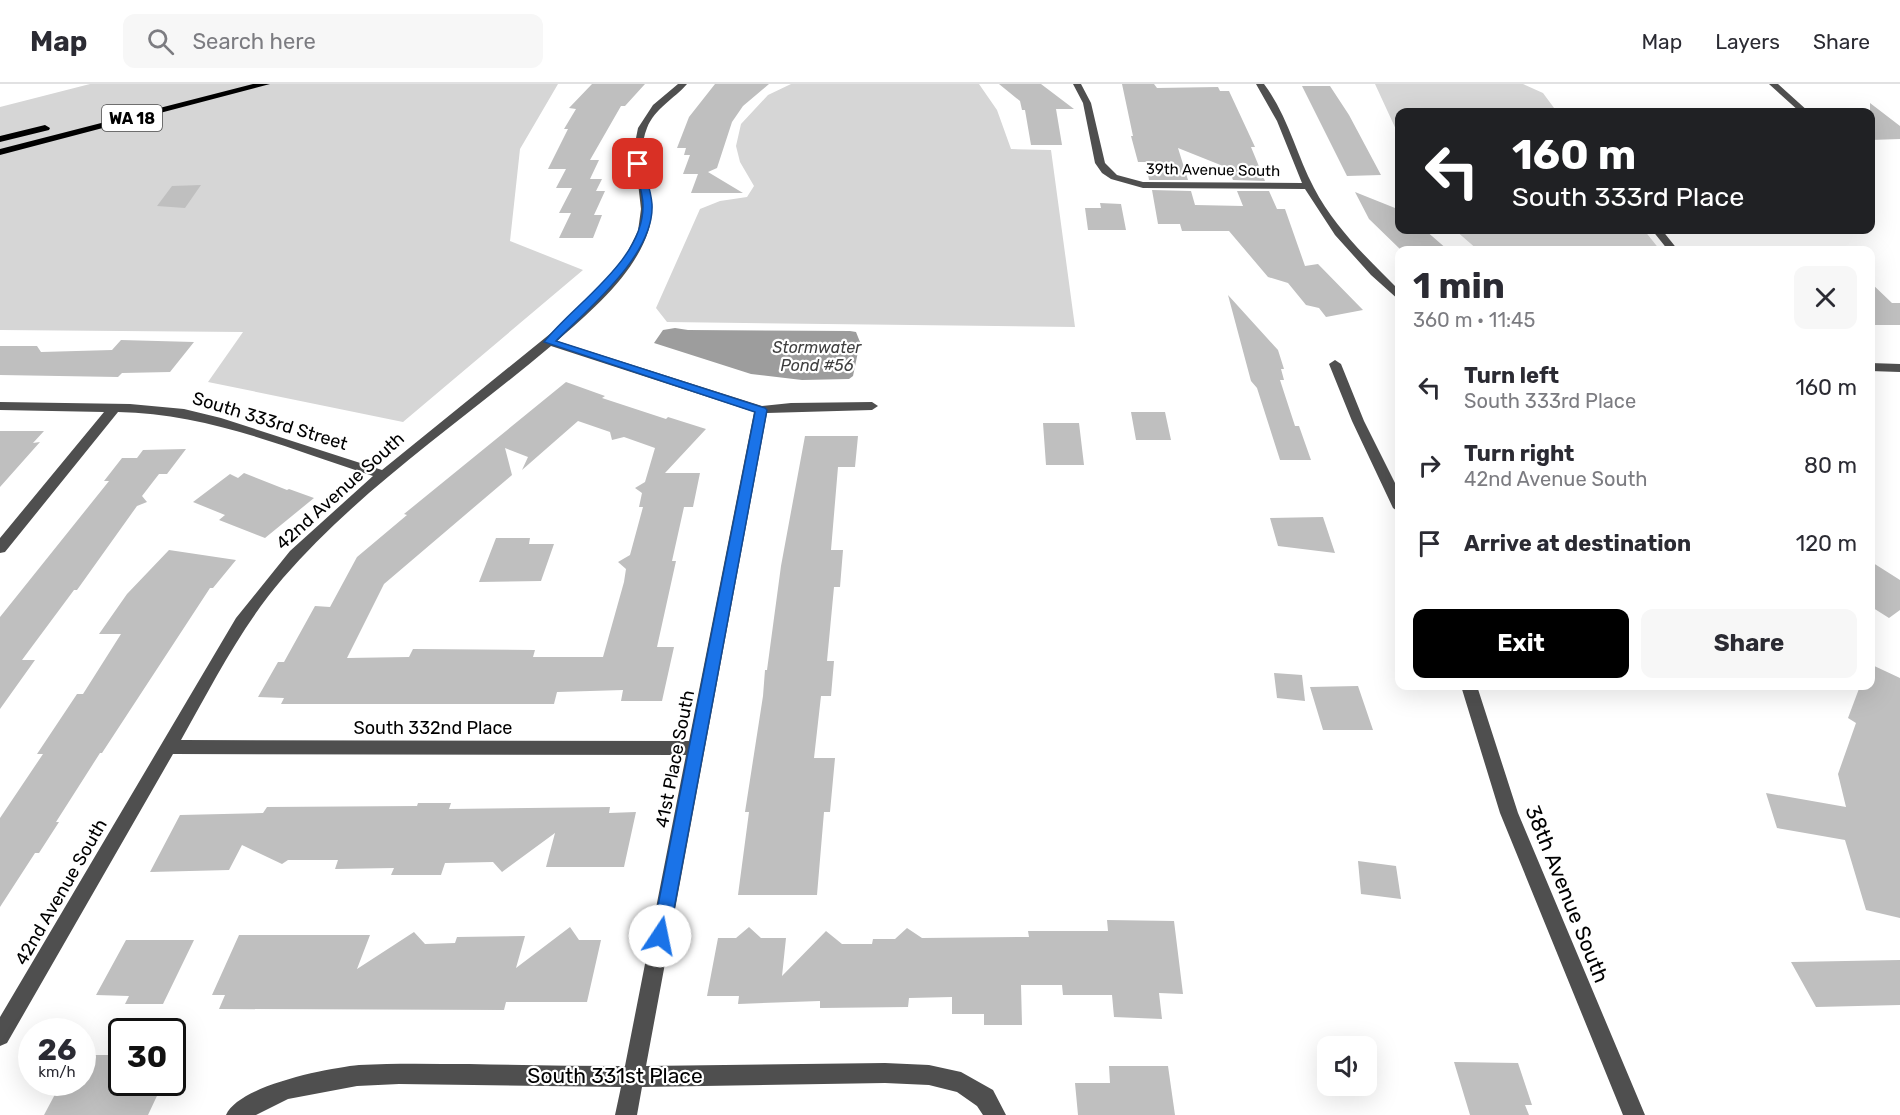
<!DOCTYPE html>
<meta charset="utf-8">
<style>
:root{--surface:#fff;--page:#f7f7f7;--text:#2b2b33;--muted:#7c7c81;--line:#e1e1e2;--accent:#000}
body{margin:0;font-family:Rubik,sans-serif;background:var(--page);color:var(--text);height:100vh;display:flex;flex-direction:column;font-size:22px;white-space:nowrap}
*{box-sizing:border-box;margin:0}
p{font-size:20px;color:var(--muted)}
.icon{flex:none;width:33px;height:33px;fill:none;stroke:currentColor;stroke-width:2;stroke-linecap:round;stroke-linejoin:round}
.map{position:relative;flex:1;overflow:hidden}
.details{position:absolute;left:1395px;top:162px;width:480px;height:444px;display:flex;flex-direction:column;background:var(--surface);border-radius:12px;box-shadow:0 6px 24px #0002}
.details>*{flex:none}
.hud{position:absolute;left:1395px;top:24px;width:480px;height:126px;border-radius:12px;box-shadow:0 6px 24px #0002;background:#202124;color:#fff;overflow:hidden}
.tools{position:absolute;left:1317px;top:952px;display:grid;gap:12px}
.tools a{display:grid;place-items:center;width:60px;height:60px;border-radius:12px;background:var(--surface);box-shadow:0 6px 24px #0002;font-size:30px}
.speed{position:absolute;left:18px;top:934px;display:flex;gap:12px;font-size:30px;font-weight:700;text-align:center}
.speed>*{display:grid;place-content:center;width:78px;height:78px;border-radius:50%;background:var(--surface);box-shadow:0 6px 24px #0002;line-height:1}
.speed small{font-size:15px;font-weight:400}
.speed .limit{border:3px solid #111;border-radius:9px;background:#fff;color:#111}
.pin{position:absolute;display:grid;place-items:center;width:51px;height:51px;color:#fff;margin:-26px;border-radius:12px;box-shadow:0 3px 9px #0006}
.me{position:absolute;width:66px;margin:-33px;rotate:11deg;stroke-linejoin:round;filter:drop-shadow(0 0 4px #0008)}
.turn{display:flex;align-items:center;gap:21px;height:126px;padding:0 18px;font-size:27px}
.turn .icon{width:78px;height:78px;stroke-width:2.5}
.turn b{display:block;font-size:42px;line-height:51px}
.round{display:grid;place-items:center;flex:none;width:63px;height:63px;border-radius:12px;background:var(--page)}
.overview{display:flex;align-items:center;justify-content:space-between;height:102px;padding:0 18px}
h1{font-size:36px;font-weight:700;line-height:45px}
.button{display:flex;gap:12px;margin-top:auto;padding:12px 18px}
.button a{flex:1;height:69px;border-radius:12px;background:var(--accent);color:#fff;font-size:24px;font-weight:700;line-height:69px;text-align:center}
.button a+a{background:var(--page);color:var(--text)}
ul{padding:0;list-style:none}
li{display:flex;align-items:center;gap:18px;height:78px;padding:0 18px}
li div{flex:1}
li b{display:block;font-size:22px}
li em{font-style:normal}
header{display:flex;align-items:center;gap:36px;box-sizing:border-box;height:84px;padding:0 30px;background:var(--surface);border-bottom:2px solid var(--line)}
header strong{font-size:28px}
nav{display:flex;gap:33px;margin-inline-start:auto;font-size:21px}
.search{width:420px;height:54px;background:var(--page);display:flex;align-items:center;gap:15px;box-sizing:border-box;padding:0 21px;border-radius:12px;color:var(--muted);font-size:22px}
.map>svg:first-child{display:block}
.green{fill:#d6d6d6}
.water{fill:#9d9d9d}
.building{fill:#bfbfbf;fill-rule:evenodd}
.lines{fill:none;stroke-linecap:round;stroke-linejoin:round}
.minor{fill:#4f4f4f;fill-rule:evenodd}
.highway{fill:#000;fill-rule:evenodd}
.route{fill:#1a73e8;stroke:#114b97;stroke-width:1.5}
.labels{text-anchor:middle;stroke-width:4.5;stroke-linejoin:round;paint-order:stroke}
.far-street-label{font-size:15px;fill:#000;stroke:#fff}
.shield{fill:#fff;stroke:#4c4c4c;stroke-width:1.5}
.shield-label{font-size:16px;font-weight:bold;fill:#000}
.far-water-label{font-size:16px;font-style:italic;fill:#3e3e3e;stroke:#fff}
.street-label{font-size:18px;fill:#000;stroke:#fff}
.near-street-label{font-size:21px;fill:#000;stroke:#fff}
</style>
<header>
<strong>Map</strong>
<div class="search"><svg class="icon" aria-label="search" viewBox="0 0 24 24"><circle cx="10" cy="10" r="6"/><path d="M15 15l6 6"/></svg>Search here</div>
<nav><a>Map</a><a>Layers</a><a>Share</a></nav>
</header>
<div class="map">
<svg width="1900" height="1031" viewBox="0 0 1900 1031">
<rect width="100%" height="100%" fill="#fff"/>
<path class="green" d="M90,0H558L520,65L510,157L583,186L403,338L208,298L243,248L0,246V23Z
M791,0H979L997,26L1011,65L1051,66L1075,243L667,238L656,224L700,125L720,117L747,113L754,102L740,78L736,62L741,40L768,11Z
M1280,0H1523L1543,9L1557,28H1400L1399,52L1375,0Z
M1455,146H1644L1660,166H1478Z"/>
<path class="water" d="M675,244L688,246L850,247L856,248L860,258L853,292L849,295L802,296L751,290L654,259L663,246Z"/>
<path class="building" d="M592,0H645L625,22H621L590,76H599L590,95H602L596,107H605L594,131H602L593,154H559L571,129H559L572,104H556L566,85H548L568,45H564L576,25L569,24Z
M715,0H769L743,22L732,38L717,84L708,88L743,109H691L698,90H683L690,71H684L686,64H677L689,33Z
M999,0H1041L1074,25H1056L1062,61H1031L1025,26H1022L1020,17Z
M1122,0H1154L1157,4L1218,3L1220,7H1229L1255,63H1251L1265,97L1233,96L1228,84L1178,64L1188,96H1149L1146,78H1138L1131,52H1133Z
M1302,2H1330L1349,31L1381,91L1347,92Z
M1870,19L1900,42V55L1870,56Z
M201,101L185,124L157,122L172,102Z
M1152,106L1191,107L1195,121L1243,122L1237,107H1269L1277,125H1285L1305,182L1318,180L1363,226L1326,233L1319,224L1306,221L1288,199L1268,193L1229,147H1182L1180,140H1158Z
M1355,108L1400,126V146H1425L1448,166H1401L1369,135Z
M1100,119L1121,120L1126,146H1088L1085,124H1101Z
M1870,198L1892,219H1900V241H1870Z
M1228,211L1278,266L1284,285H1281L1284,296H1280L1295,342H1299L1311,376H1280L1257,304L1251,297Z
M121,256L194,258L170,288L122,289L118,293L0,291V262H37L41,268L112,266Z
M566,298L605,312L602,314L666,335L668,333L706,345L665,389H700L693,423H684L672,477H676L657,563H674L662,617H621L623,606L557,608L554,620H281L284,614L258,613L278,578H284L315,522L330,523L357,473L407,431L404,430ZM578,337L610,348L612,356L624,353L655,364L645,398L635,404L642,409L639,423H643L630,471L618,478L626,485L624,498L603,573H533L535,566L413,565L409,573L347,574L384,500L512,391L505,364L528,373L522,386Z
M1131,328H1165L1171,356H1136Z
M1043,339H1079L1084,381H1046Z
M0,347H44L33,359L40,358L0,403Z
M805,352H858L855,383H838L831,466H843L840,503H834L827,577H834L831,612H821L814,674H835L830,728H824L817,811H738L749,728H745L763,612L765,586H767L781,482Z
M186,365L167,390H159L142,412L147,418L137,422L77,506H74L22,576H35L0,625V533L109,397H104L122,374H137L143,366Z
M244,389L287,406L289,405L314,414L265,454L219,436L225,431L193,418L230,390L238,394Z
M1323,433L1335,469L1278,462L1270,434Z
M496,454H530L529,460H554L541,497L479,498Z
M169,466L236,476L213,504H210L102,669H100L56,738H59L39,769H35L0,823V734L43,670H37L77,610H83L121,550H99L127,510Z
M1870,477L1900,496V526L1889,534L1870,522Z
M1870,580L1900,594V834L1866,826L1845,756L1777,744L1766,709L1846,723L1838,690L1856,639L1848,634L1860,602H1870Z
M1274,589L1302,591L1305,617L1277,614Z
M1358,602L1373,646H1323L1310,603Z
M418,719H451L449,725L610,723L609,729L636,728L624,783H546L555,749L502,788L493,778L445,779L441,791H391L394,784L335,785L338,776H288L282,780L242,761L229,786L150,788L180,731L263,729L267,723L417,722Z
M1358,777L1396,782L1401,815L1361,810Z
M1107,836L1174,837L1183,910L1159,909L1162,935L1114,933L1112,911H1063L1062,901H1021L1022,941H984V930H952V913L909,914L908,923L820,924V917L738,920L739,912H707L718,854H736L749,843L761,854H786L782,892L826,847L842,860H872L873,855H895L907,844L922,854L1029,853L1028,847H1108Z
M570,843L579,856H601L587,918H506L504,926L219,925L225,911H212L239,851H370L357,885L414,848L425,860L455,859L457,853L525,852L516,884Z
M126,856H194L163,920H125L129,912L96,911Z
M1900,876V921L1816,923L1791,878Z
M82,971H122V999H163L148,1031H44L61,999H82Z
M1454,978L1518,979L1532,1021H1525L1529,1031H1470Z
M1109,982H1168L1175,1031H1078L1075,999H1110Z"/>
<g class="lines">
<path class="minor" d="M678,0H687C674,15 655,24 647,44C633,77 660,114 648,148C633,192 591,227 557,257L762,322L791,319L872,318L878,322L872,326L767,329L646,982L885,979L929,981L961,988L993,1006L1006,1031H983L977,1022L957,1008L929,1001L885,999L642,1003L637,1031H615L621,1003L399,1000L357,1002L288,1015L256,1031H226C239,1001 329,984 359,981C396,979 433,980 469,980C521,981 573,982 625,982L686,671L173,670L7,959L0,962V933L236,534L290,467L373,392C290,365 206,329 118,328L5,468L0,469V454L104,328L0,326V318L130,320L184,325L221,334L382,386L561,241L597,206L626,171L638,147L641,125L634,64L638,44L653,21ZM551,262L754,328L689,657L181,656C212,601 241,543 283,494C360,405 461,338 551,262Z
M1073,0H1081L1091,19L1105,79L1117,91L1143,98L1302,99L1277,37L1256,0H1264C1288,32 1296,70 1314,104C1335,144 1368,175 1400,207V217L1371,191L1335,151L1305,105L1143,104L1111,95L1102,89L1095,79L1083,19Z
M1769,0H1778L1809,28H1800Z
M1652,146H1662L1678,166H1668Z
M1335,276L1341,280L1364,337L1400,409V429L1393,424L1352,337L1329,280Z
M1870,279L1900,280V288L1870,287Z
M1461,602H1477L1518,729L1645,1031H1623L1500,729Z"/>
<path class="highway" d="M253,0H270L0,71V65Z
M45,41L50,44L49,46L0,58V52Z"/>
</g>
<path class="route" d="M638,77L643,80C646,93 651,107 652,120C655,170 589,224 556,257L765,324L767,326L669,852L667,858L660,861L654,858L652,852L755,328L544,258C575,219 644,176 643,121C643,108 637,93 634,80Z"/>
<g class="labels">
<g class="far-street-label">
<text transform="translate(1213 86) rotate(1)" y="5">39th Avenue South</text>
</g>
<rect class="shield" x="102" y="21" width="60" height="26" rx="4.5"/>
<g class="shield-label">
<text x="132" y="40">WA 18</text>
</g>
<g class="far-water-label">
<text x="817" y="269">Stormwater<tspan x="817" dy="18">Pond #56</tspan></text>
</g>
<g class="street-label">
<text transform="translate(270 337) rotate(17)" y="6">South 333rd Street</text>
<text transform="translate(340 407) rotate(-42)" y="6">42nd Avenue South</text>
<text x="433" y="650">South 332nd Place</text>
<text transform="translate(675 675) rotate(-79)" y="6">41st Place South</text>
<text transform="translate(61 808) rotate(-60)" y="6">42nd Avenue South</text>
</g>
<g class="near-street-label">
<text transform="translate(1567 810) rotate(68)" y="7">38th Avenue South</text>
<text x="615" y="999">South 331st Place</text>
</g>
</g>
</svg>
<div class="tools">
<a><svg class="icon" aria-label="sound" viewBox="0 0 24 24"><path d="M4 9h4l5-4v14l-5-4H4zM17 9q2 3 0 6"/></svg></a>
</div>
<div class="speed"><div>26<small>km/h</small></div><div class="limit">30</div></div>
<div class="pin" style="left:638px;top:80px;background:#d93025"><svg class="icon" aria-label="arrive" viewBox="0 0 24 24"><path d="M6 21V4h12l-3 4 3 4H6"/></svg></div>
<svg class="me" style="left:660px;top:852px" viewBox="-20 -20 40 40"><circle r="19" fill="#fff"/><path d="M0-13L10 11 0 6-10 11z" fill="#1a73e8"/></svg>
<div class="hud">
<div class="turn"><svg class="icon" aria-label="left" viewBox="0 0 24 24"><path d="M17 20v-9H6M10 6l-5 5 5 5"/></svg><div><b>160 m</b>South 333rd Place</div></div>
</div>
<section class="details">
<div class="overview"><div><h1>1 min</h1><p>360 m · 11:45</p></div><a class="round"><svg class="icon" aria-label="close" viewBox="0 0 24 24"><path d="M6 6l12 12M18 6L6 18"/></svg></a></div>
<ul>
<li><svg class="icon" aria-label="left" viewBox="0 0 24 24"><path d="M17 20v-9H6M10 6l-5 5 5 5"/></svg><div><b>Turn left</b><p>South 333rd Place</p></div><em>160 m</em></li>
<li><svg class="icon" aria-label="right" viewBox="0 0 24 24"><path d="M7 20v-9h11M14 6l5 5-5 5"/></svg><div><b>Turn right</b><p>42nd Avenue South</p></div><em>80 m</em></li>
<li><svg class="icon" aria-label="arrive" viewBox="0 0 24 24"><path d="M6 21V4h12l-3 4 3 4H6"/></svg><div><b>Arrive at destination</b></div><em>120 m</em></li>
</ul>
<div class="button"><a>Exit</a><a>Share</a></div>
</section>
</div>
